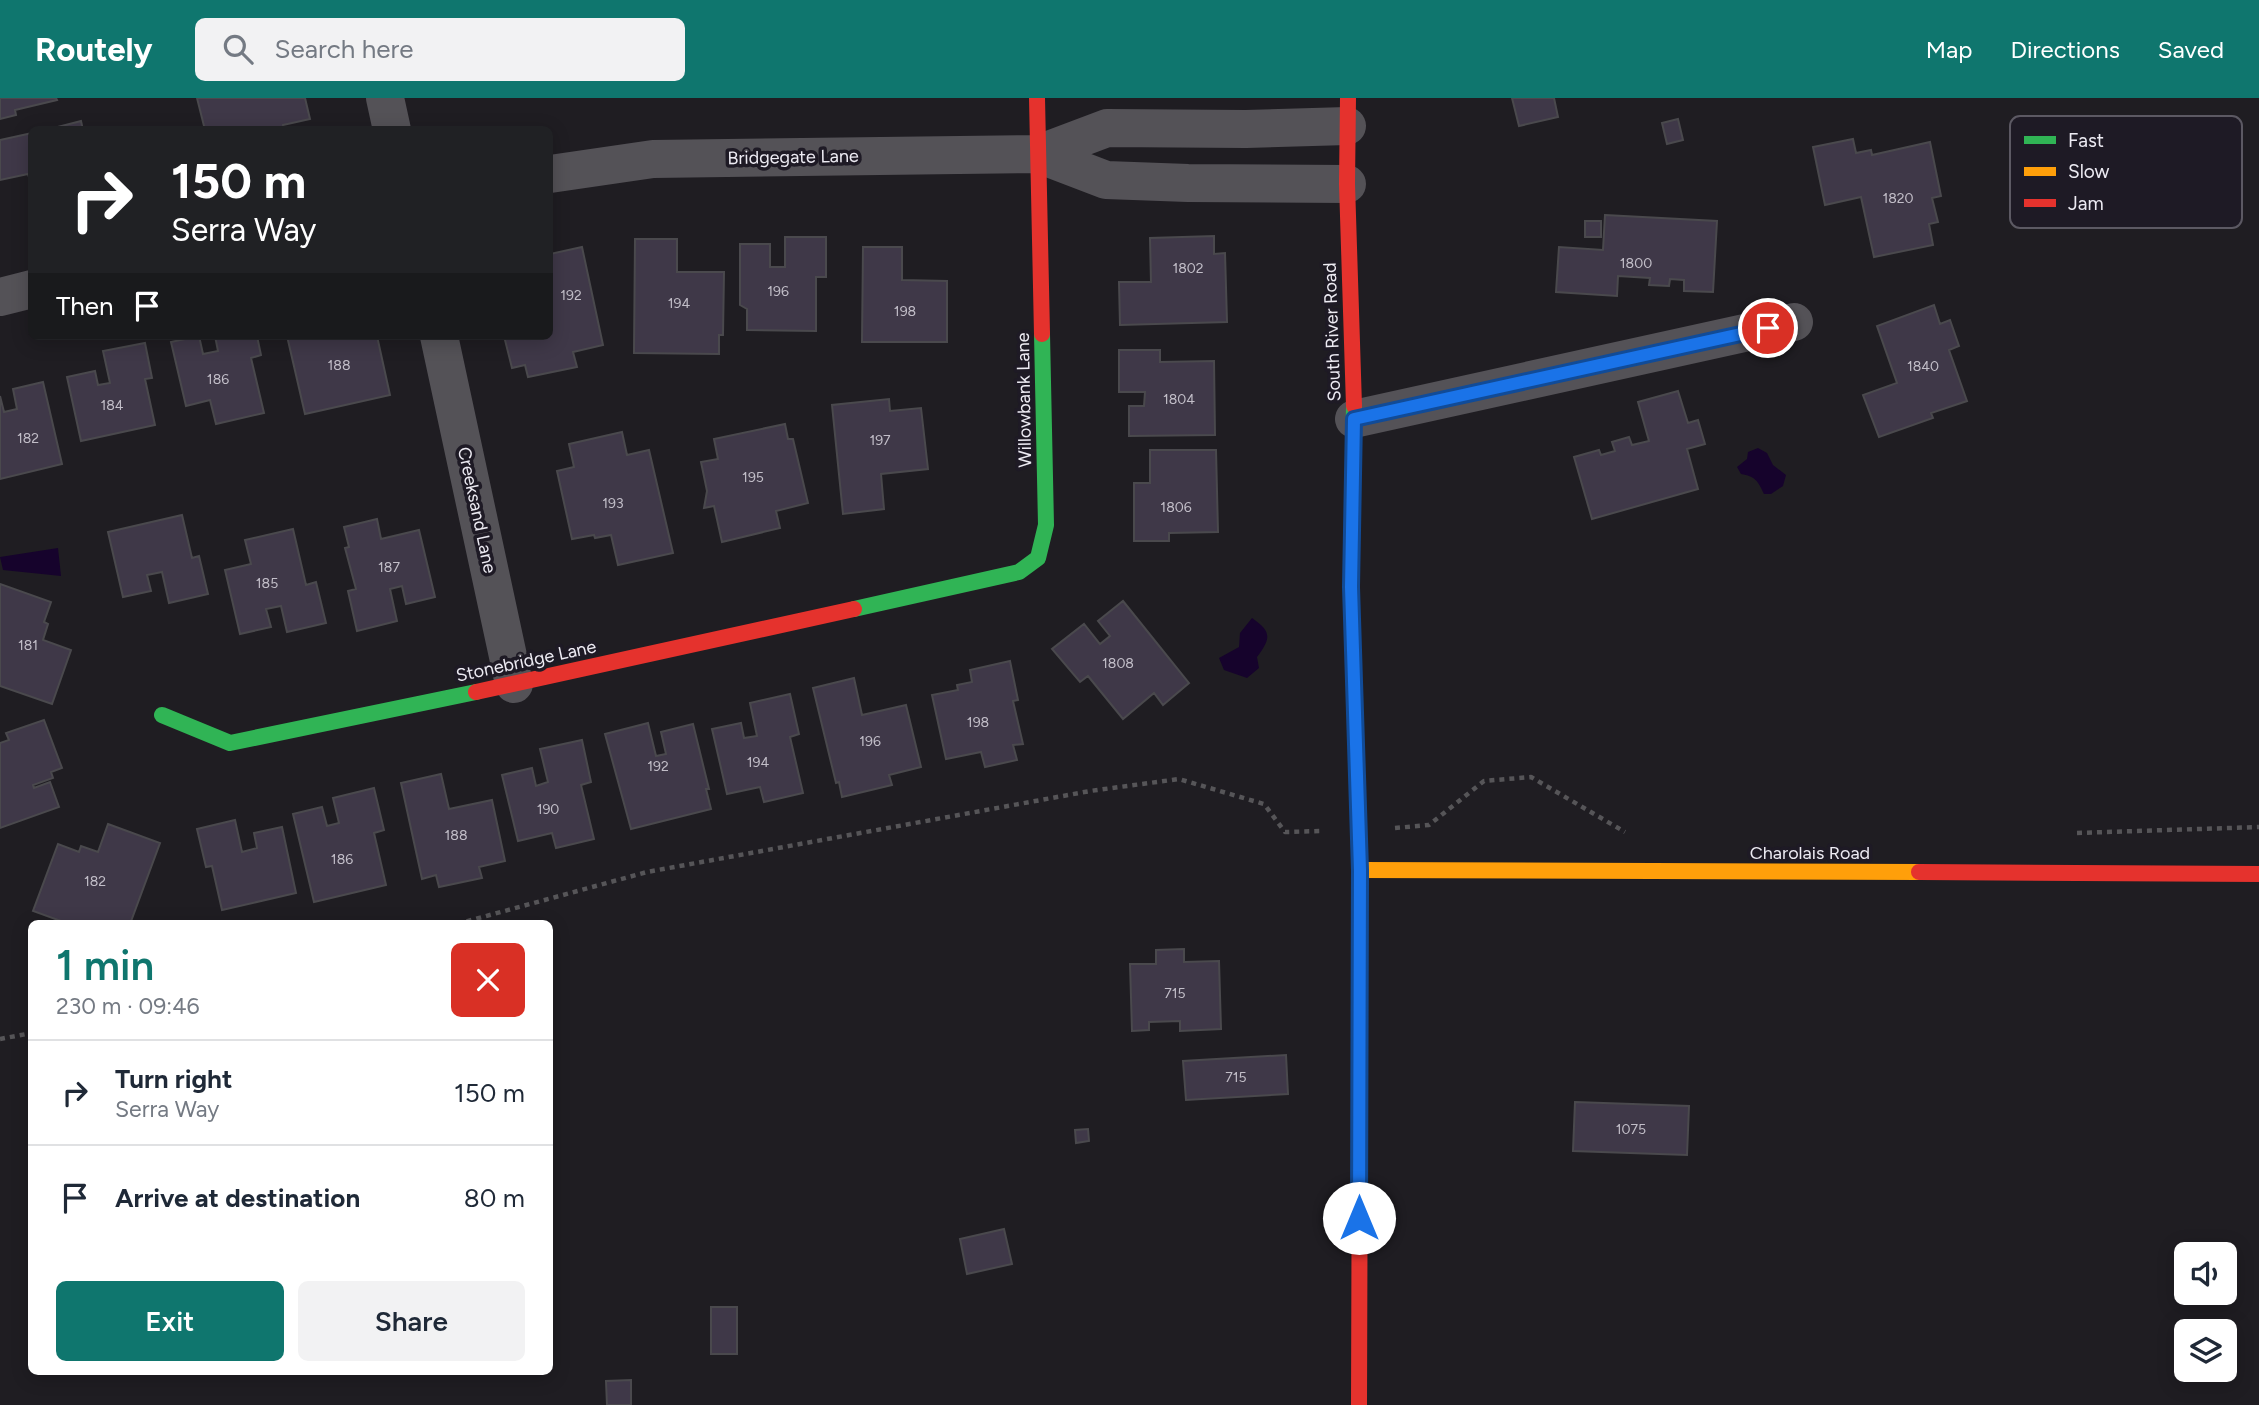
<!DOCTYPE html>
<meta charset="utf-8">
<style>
:root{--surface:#fff;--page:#f2f2f3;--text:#1f2937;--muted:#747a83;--line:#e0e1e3;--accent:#0f766e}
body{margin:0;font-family:Figtree,sans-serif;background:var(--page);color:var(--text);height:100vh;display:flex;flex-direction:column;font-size:26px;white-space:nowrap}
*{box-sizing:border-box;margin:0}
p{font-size:23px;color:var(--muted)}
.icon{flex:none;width:38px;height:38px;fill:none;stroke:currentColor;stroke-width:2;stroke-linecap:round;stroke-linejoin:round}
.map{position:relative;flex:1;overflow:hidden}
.drawer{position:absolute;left:28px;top:822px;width:525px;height:455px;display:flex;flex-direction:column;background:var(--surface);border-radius:10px;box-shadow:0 4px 18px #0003}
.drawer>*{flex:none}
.hud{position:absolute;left:28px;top:28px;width:525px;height:214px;border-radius:10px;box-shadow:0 4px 18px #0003;background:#202124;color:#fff;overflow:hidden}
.controls{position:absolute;left:2174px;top:1144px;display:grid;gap:14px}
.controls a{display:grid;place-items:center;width:63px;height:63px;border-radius:10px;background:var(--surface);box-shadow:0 4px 18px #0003;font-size:35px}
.pin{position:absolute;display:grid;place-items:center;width:60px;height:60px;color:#fff;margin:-30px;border:4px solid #fff;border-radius:50%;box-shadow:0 2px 7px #0007}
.me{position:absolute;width:77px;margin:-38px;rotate:0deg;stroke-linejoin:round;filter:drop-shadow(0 0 5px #0008)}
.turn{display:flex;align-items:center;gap:24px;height:147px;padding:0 28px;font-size:32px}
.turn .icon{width:91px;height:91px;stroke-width:2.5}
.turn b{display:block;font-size:49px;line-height:60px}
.then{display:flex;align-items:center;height:66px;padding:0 28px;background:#0003;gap:14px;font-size:26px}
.round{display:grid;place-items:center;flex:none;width:74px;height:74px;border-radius:10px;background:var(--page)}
.summary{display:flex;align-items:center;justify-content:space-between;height:119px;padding:0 28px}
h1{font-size:42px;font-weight:600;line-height:52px;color:var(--accent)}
.primary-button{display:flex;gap:14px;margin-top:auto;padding:14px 28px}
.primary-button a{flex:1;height:80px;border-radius:10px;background:var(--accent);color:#fff;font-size:28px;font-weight:600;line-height:80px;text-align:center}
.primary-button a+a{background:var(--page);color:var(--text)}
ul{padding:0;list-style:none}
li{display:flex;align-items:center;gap:21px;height:105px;padding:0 28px;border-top:2px solid var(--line)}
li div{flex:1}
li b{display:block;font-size:26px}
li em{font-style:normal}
header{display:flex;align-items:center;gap:42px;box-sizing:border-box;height:98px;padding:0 35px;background:var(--accent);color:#fff}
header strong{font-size:33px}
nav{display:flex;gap:38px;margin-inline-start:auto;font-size:24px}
.search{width:490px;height:63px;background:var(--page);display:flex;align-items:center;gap:18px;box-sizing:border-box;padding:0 24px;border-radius:10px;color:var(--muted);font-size:26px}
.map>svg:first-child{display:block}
.water{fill:#16032c}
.building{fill:#3f3848;stroke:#4a494d;stroke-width:2}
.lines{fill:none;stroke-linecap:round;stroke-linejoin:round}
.path{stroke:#565558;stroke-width:4.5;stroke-dasharray:5 5;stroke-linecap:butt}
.street{stroke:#545257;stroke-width:38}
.fast{stroke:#30b455;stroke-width:16}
.slow{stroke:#ff9f0a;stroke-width:16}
.jam{stroke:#e5322d;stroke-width:16}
.route-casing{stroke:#114b97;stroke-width:18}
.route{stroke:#1a73e8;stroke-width:12}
.labels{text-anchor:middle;stroke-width:7;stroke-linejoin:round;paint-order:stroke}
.number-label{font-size:14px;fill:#c2bec8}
.street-label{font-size:18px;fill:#edebf3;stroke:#1e1a25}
.key{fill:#1e1a25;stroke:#5c5963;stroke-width:2}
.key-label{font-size:19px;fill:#edebf3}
</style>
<header>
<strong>Routely</strong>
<div class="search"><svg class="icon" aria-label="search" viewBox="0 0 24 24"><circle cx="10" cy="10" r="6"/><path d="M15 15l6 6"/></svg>Search here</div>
<nav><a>Map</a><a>Directions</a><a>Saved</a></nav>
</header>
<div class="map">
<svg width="2259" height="1307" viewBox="0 0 2259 1307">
<rect width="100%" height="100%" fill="#1f1d22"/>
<path class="water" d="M1758,350L1767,355L1773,367L1786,377L1783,388L1771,396H1764C1758,383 1755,378 1741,376L1737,369L1747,361L1748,354Z
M58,450L61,478L3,472L0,459Z
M1252,520C1272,534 1271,540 1257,559L1259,570L1247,580L1224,572L1219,560L1239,549L1240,535Z"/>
<path class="building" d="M0,0H56L57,2L15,12L16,17L0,21Z
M197,0H305L310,21L283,27L284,32H205Z
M1512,0H1554L1558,19L1519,28Z
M1678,21L1683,42L1667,46L1662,25Z
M81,23L83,32H46Z
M32,35V89L28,76L0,82V42Z
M1853,41L1856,55L1871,52L1872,57L1930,44L1941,98L1932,100L1938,124L1929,126L1933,147L1874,159L1861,99L1825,107L1813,49Z
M1605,117L1717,123L1713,194L1684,193V182L1670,181L1669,188L1649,187L1650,180L1618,178L1617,198L1556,194L1559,149L1603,152Z
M1585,123H1601V139H1585Z
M1214,138V156L1225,155L1227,224L1120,227L1119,184H1151L1150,140Z
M785,139H826V179H816V233L747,232V211L740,207V146H770V169H785Z
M635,141H677V174H724L723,237H719V256L634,255Z
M582,149L603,247L573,254L577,269L528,279L525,267L512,270L504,238H550V156Z
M863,149H902V182L947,183V244H862Z
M1934,207L1940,226L1950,222L1959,248L1949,252L1967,303L1931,315L1933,320L1879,339L1863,297L1897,285L1877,228Z
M199,238L203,256L218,253L215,238H257L261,257L251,260L264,315L216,326L210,302L186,308L171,244Z
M287,238H377L390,297L305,316Z
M145,245L152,280L145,281L155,327L81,343L67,279L95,273L98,287L110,285L103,253Z
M1119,252H1160V264L1214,263L1215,337L1129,338V308H1144L1145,294H1119Z
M43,284L62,366L0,381V298L4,314L17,311L13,291Z
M1678,293L1688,325L1698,322L1705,346L1687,351L1698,391L1592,421L1574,359L1599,352L1601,357L1615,353L1612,344L1629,339L1632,347L1649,343L1638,304Z
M889,301L890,313L921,310L928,371L881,376L884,411L843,416L832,307Z
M785,326L788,341H793L808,405L776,413L780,430L722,444L714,408L704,410L707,393L701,364L718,361L714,341Z
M622,334L627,357L649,352L673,455L618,467L611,437L595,440L594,437L572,441L557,373L574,369L569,346Z
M1150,352H1216L1218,434L1169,435V443H1134V385H1150Z
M182,417L192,460L199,458L208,496L169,505L162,474L147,477L151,493L123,499L108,434Z
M377,421L381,441L419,432L435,499L406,506L402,488L390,491L397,523L357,533L348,493L356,491L345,450L349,449L344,429Z
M293,431L306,487L316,484L326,525L287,534L281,508L266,511L271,529L240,536L225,472L251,466L245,442Z
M0,486L51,504L44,524L48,526L43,542L71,552L52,606L0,588Z
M1123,503L1189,585L1163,607L1154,595L1123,621L1088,578L1080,584L1052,551L1084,526L1100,546L1110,538L1098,523Z
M1010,563L1018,602L1013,603L1023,646L1013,647L1017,662L985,669L981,654L946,661L932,597L958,592L957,587L972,584L970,572Z
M854,580L862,617L906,607L921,669L889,677L892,687L842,699L839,684L836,685L813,590Z
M790,596L799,636L790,639L803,695L764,704L760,689L727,696L712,631L741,625L744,640L757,638L750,605Z
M44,622L62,670L51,674L53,680L33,687L34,690L50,684L59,709L0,730V645L9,642L6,635Z
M648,625L656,658L666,656L661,634L693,626L709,691H706L711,711L631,731L605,636Z
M582,642L591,684L581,687L594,741L556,750L552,735L518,743L502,677L532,670L536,688L548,684L540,651Z
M441,676L449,711L492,702L505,763L479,769L482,780L439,789L436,777L422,781L401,685Z
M374,690L384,732L374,735L386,787L314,804L293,716L322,709L327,728L339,725L333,700Z
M235,722L242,754L257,750L254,735L282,729L296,795L222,812L212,768L206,769L197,731Z
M108,726L160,745L130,826H69L33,813L58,746L79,754L81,748L98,754Z
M1184,851V864L1219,863L1221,931L1180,933V923L1149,924V932L1132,933L1130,866H1156V852Z
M1286,957L1288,996L1186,1002L1183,963Z
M1575,1004L1689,1008L1687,1057L1573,1053Z
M1088,1031L1089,1043L1076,1045L1075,1032Z
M1004,1131L1012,1166L967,1176L960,1141Z
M711,1209H737V1256H711Z
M631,1282V1307H607L606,1283Z"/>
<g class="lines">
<path class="path" d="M1395,730L1429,727L1484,683L1531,679L1625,734
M2077,735L2259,729
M457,826L647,774L1090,693L1179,681L1264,706L1285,734L1323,733
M0,941L32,935"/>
<path class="street" d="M385,0L392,32
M550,76L653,61L1038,56
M1347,86L1188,85L1106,82L1038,56L1107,30L1246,31L1347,28
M0,199L32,191
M439,238L514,586
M1354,321L1794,224"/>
<path class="fast" d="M1354,308L1351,489L1360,772V984
M854,511L1019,474L1038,460L1046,427L1042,236
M162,617L230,645L476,594"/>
<path class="slow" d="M1360,772L1919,774"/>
<path class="jam" d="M1037,0L1042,236
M1348,0L1347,86L1354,308
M476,594L854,511
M1919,774L2259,776
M1359,1307L1360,984"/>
</g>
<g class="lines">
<g class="route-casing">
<path id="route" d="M1359,1120L1360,772L1351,489L1354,321L1768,230"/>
</g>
<use href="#route" class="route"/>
</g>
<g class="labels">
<g class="number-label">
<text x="1898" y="105">1820</text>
<text x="1636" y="170">1800</text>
<text x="1188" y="175">1802</text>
<text x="778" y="198">196</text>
<text x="571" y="202">192</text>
<text x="679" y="210">194</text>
<text x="905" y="218">198</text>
<text x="339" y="272">188</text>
<text x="1923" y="273">1840</text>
<text x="218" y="286">186</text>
<text x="1179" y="306">1804</text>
<text x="112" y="312">184</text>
<text x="28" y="345">182</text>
<text x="880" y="347">197</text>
<text x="753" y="384">195</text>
<text x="613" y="410">193</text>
<text x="1176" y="414">1806</text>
<text x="389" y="474">187</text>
<text x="267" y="490">185</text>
<text x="28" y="552">181</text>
<text x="1118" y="570">1808</text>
<text x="978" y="629">198</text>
<text x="870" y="648">196</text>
<text x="758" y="669">194</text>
<text x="658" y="673">192</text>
<text x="548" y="716">190</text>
<text x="456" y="742">188</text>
<text x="342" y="766">186</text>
<text x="95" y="788">182</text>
<text x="1175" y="900">715</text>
<text x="1236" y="984">715</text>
<text x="1631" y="1036">1075</text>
</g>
<g class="street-label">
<text transform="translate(793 59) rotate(-1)" y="6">Bridgegate Lane</text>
<text transform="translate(1332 234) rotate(-92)" y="6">South River Road</text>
<text transform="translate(1024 302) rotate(-91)" y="6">Willowbank Lane</text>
<text transform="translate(477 412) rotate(78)" y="6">Creeksand Lane</text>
<text transform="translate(526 563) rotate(-12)" y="6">Stonebridge Lane</text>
<text x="1810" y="761">Charolais Road</text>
</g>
</g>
<rect x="2010" y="18" width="232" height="112" rx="10" class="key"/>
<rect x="2024" y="38" width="32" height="8" fill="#30b455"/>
<rect x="2024" y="69" width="32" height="9" fill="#ff9f0a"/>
<rect x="2024" y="101" width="32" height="8" fill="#e5322d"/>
<g class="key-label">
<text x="2068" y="49">Fast</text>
<text x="2068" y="80">Slow</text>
<text x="2068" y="112">Jam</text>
</g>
</svg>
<div class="controls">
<a><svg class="icon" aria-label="sound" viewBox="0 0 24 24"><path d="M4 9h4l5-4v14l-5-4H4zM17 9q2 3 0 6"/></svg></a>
<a><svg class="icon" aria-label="layers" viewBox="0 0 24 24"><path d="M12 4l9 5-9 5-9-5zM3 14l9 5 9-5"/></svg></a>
</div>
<div class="pin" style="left:1768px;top:230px;background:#d93025"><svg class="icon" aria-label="arrive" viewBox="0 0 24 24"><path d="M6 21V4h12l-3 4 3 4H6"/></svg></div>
<svg class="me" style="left:1359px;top:1120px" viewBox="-20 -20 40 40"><circle r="19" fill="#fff"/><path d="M0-13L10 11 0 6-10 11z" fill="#1a73e8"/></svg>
<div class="hud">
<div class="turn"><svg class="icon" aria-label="right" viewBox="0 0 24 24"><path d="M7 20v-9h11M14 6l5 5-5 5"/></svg><div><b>150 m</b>Serra Way</div></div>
<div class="then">Then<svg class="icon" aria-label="arrive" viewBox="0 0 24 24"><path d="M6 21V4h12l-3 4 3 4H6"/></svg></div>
</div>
<section class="drawer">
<div class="summary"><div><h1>1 min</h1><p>230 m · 09:46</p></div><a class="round" style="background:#d93025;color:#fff"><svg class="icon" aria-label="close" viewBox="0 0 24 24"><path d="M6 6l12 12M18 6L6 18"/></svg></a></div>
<ul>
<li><svg class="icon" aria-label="right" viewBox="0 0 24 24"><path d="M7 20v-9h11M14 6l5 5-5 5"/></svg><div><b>Turn right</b><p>Serra Way</p></div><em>150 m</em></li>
<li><svg class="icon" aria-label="arrive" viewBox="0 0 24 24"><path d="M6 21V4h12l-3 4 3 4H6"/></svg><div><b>Arrive at destination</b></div><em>80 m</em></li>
</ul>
<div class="primary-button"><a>Exit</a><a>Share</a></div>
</section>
</div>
